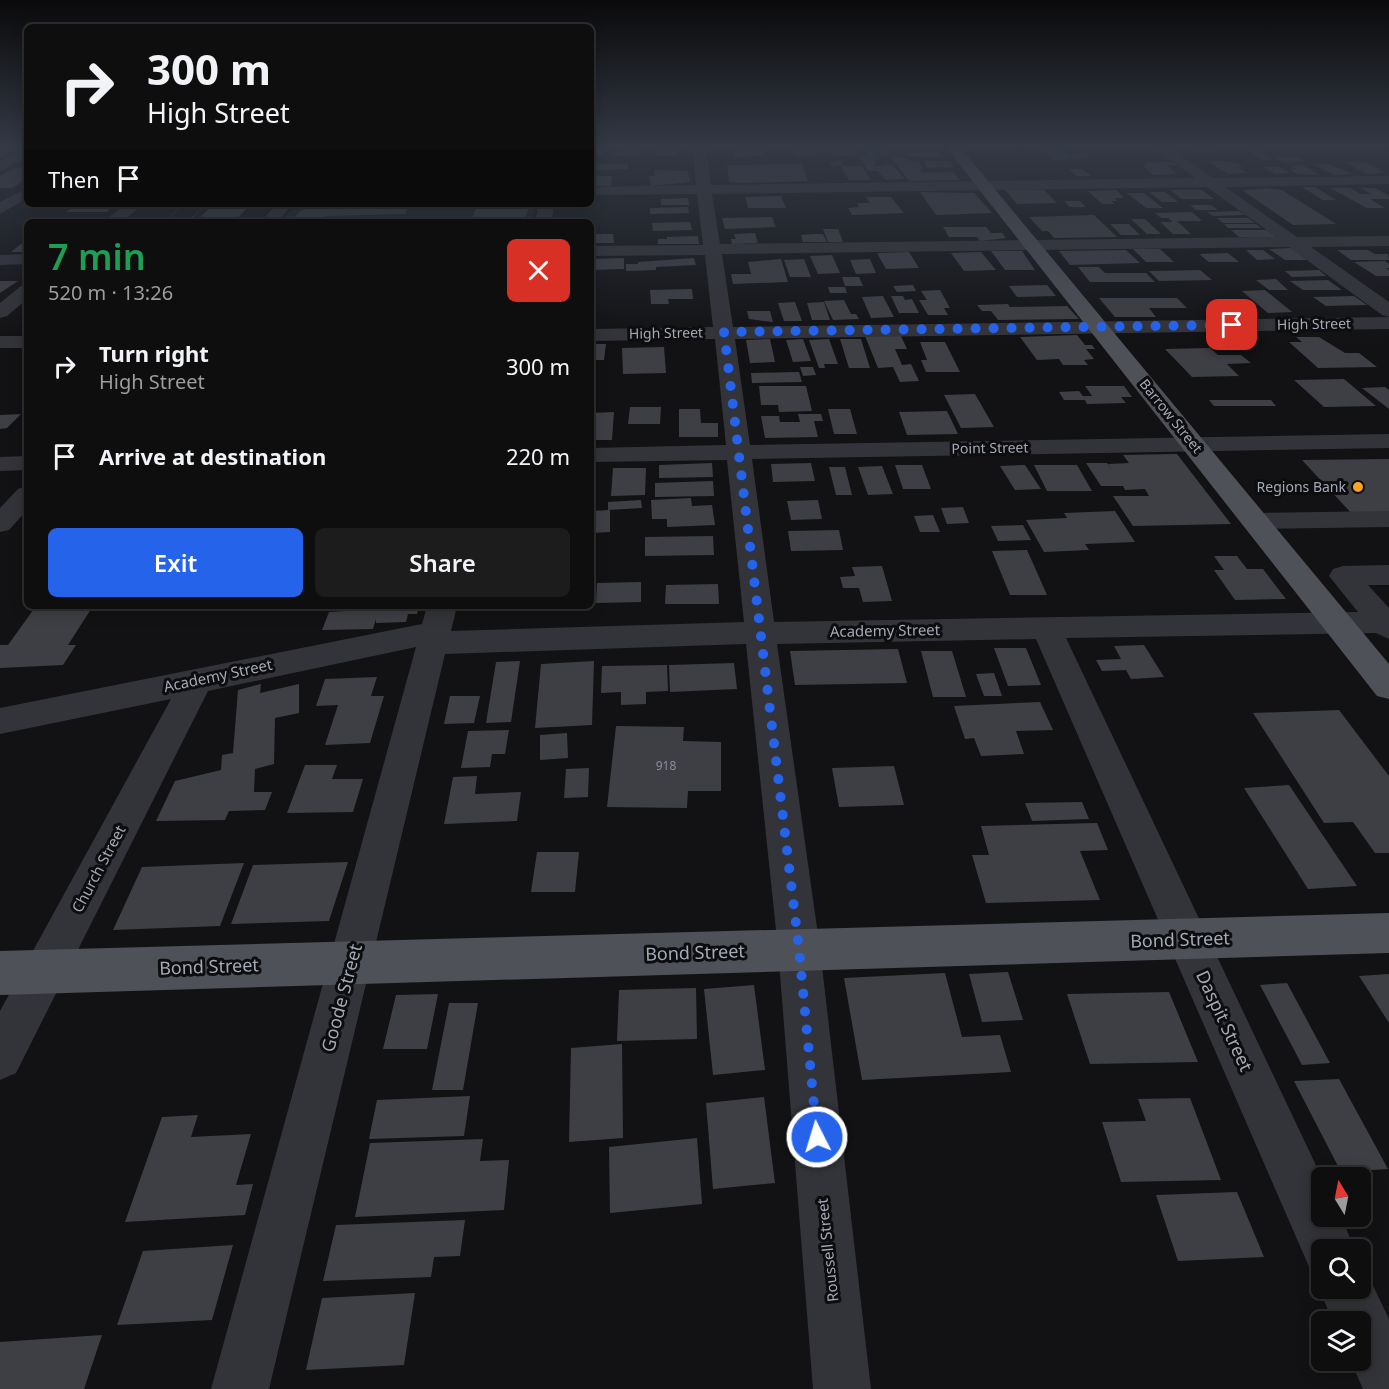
<!DOCTYPE html>
<meta charset="utf-8">
<style>
:root{--surface:#0e0e0f;--page:#1c1c1d;--text:#f1f3f6;--muted:#9b9c9e;--line:#2e2e2f;--accent:#2563eb}
body{margin:0;font-family:"Noto Sans",sans-serif;background:var(--page);color:var(--text);height:100vh;display:flex;flex-direction:column;font-size:22px;white-space:nowrap}
*{box-sizing:border-box;margin:0}
p{font-size:20px;color:var(--muted)}
.icon{flex:none;width:33px;height:33px;fill:none;stroke:currentColor;stroke-width:2;stroke-linecap:round;stroke-linejoin:round}
.map{position:relative;flex:1;overflow:hidden}
.side{position:absolute;left:24px;top:219px;width:570px;height:390px;display:flex;flex-direction:column;background:var(--surface);border-radius:9px;box-shadow:0 3px 15px #0003,0 0 0 2px var(--line)}
.side>*{flex:none}
.hud{position:absolute;left:24px;top:24px;width:570px;height:183px;border-radius:9px;box-shadow:0 3px 15px #0003,0 0 0 2px var(--line);background:#0e0e0f;color:var(--text);overflow:hidden}
.needle{width:39px;rotate:350deg}
.buttons{position:absolute;left:1311px;top:1167px;display:grid;gap:12px}
.buttons a{display:grid;place-items:center;width:60px;height:60px;border-radius:9px;background:var(--surface);box-shadow:0 3px 15px #0003,0 0 0 2px var(--line);font-size:30px}
.pin{position:absolute;display:grid;place-items:center;width:51px;height:51px;color:#fff;margin:-26px;border-radius:12px;box-shadow:0 3px 9px #0006}
.me{position:absolute;width:66px;margin:-33px;rotate:355deg;stroke-linejoin:round;filter:drop-shadow(0 0 4px #0008)}
.turn{display:flex;align-items:center;gap:21px;height:126px;padding:0 24px;font-size:27px}
.turn .icon{width:78px;height:78px;stroke-width:2.5}
.turn b{display:block;font-size:42px;line-height:51px}
.then{display:flex;align-items:center;height:57px;padding:0 24px;background:#0003;gap:12px;font-size:22px}
.round{display:grid;place-items:center;flex:none;width:63px;height:63px;border-radius:9px;background:var(--page)}
.headline{display:flex;align-items:center;justify-content:space-between;height:102px;padding:0 24px}
h1{font-size:36px;font-weight:600;line-height:45px;color:#1e9e55}
.cta{display:flex;gap:12px;margin-top:auto;padding:12px 24px}
.cta a{flex:1;height:69px;border-radius:9px;background:var(--accent);color:#fff;font-size:24px;font-weight:600;line-height:69px;text-align:center}
.cta a+a{background:var(--page);color:var(--text)}
ul{padding:0;list-style:none}
li{display:flex;align-items:center;gap:18px;height:90px;padding:0 24px}
li div{flex:1}
li b{display:block;font-size:22px}
li em{font-style:normal}
.map>svg:first-child{display:block}
.built{fill:#1e1e21}
.building{fill:#3e3f44}
.lines{fill:none;stroke-linecap:round;stroke-linejoin:round}
.path{stroke:#393b40;stroke-width:1.5;stroke-dasharray:1.5 2;stroke-linecap:butt}
.minor{fill:#333439;fill-rule:evenodd}
.major{fill:#4f5158;fill-rule:evenodd}
.route{stroke:#2563eb;stroke-width:10;stroke-dasharray:0 18}
.poi-dot{fill:#fba623;stroke:#0d0d0f;stroke-width:2}
.labels{text-anchor:middle;stroke-width:6;stroke-linejoin:round;paint-order:stroke}
.number-label{font-size:12px;fill:#8a8e99}
.far-street-label{font-size:14px;fill:#a3a9b5;stroke:#0d0d0f}
.far-poi-label{font-size:14px;fill:#a3a9b5;stroke:#0d0d0f;text-anchor:end}
.street-label{font-size:15px;fill:#a3a9b5;stroke:#0d0d0f}
.near-street-label{font-size:18px;fill:#a3a9b5;stroke:#0d0d0f}
</style>
<div class="map">
<svg width="1389" height="1389" viewBox="0 0 1389 1389">
<rect width="100%" height="100%" fill="#121214"/>
<path class="built" d="M297,204H536L530,222H280Z"/>
<path class="building" d="M0,146H20L0,157Z
M791,146H815L819,155L795,156Z
M827,146H847L857,155L834,157Z
M866,146H881L888,155H876L880,160H874L877,164H873L875,167L892,164L905,179L885,180L878,171H868L859,156H868L864,150H869Z
M902,146H931L934,149H905Z
M1040,146H1058L1069,155L1084,153L1092,158L1054,160Z
M1188,146H1216L1219,148H1209L1216,152L1199,153Z
M624,147H639V155L615,156V152H624Z
M658,148H678V156H657Z
M750,148L752,151H762L765,156L734,157L733,152H738L737,150Z
M591,149H604V156L591,157Z
M1246,149H1255L1273,159L1263,160Z
M938,152L942,157H909L905,153Z
M891,157H905L908,161H918L923,169H919L922,173L953,172L960,180L909,181Z
M1274,157H1298L1305,161L1284,163Z
M841,161L843,166H862L871,180H849L840,165L832,167L830,162Z
M923,161H949L954,167L927,168Z
M1208,161H1227L1238,164L1243,167H1237L1247,173L1228,174Z
M1144,162H1173L1177,165H1166L1177,174L1153,175L1142,165H1148Z
M1344,162H1365L1386,173L1367,174Z
M591,164H628V169L591,170Z
M802,164L808,181L743,183L729,182L727,165Z
M1313,164H1328L1353,174L1334,175Z
M1303,165L1320,175L1297,174L1289,169H1296L1291,166Z
M27,167V179L12,188H0V176L15,168Z
M1264,167H1279L1290,173L1275,174Z
M1068,169H1082L1091,176H1077Z
M654,170L688,171L690,182L651,186L649,176H655Z
M591,176H612L611,186H591Z
M1302,187H1315L1336,200H1323Z
M1263,188L1282,190L1336,224L1293,225L1242,190L1265,189Z
M1330,188H1350L1361,194H1371L1361,188H1375L1389,196V199H1370L1385,208H1367Z
M1005,190H1044L1057,203L1017,204Z
M1116,190L1124,198H1114L1117,201H1112L1114,204H1102L1088,191Z
M1170,190H1202L1214,199H1182Z
M920,192L974,193L992,213L936,215Z
M1149,192H1165L1178,202H1162Z
M1127,193H1144L1163,208H1146Z
M781,196L786,208H748L745,197Z
M866,197H891L904,213L852,215L848,208L859,207L857,203H870Z
M688,198L689,205H661V199Z
M1064,201H1080L1086,207H1070Z
M78,204H114L107,212H66Z
M214,204H251L234,222H195Z
M307,204H410L405,214L325,216L320,222H290Z
M478,204H530L524,221L470,222Z
M1190,205H1211L1218,210H1196Z
M688,207L689,213L650,214V208Z
M1239,211L1245,215L1213,216L1207,212Z
M1192,212L1202,221H1177L1191,234H1173L1160,222H1173L1168,218H1161L1155,213Z
M1094,215L1117,237L1054,238L1048,231H1042L1029,217Z
M772,217L776,227L725,229L722,218Z
M1217,218H1248L1255,223H1223Z
M1131,219H1145L1161,234H1147Z
M690,222L692,230L653,231L652,223Z
M1110,224H1129L1140,235H1121Z
M1224,224H1256L1261,228H1228Z
M943,227H986L991,233H1002L1006,238L980,241L977,237H949Z
M823,229H838L843,242H828Z
M1231,230H1267L1276,237H1239Z
M755,233L758,243L732,244L731,239H736L734,234Z
M591,234H613L614,243H591Z
M814,234H823L827,242H803L801,235Z
M698,236L699,244H658V239H667V237Z
M21,244H27V252H11Z
M1291,248L1307,260H1285L1269,249Z
M1133,249H1160L1174,262H1146Z
M1126,250L1140,263L1070,265L1059,251Z
M1246,250H1263L1275,259L1257,260Z
M1337,250H1368L1375,254H1388L1389,260H1351Z
M991,251H1022L1035,270H1005Z
M909,252L919,268L886,269L877,253Z
M981,252L996,270L964,271L951,253Z
M1228,253L1239,262H1209L1199,254Z
M832,255L840,273L818,274L810,256Z
M624,258V269L591,270V259Z
M694,258L696,265L656,267V270L626,271V264H638V262Z
M781,259L788,282L733,284L731,274H751L748,262Z
M804,259L811,277H790L784,260Z
M870,259L876,273L856,274L850,260Z
M1385,261L1389,264V268H1386L1389,270V276H1376L1354,262Z
M1078,267H1099L1105,273H1146L1155,282H1090Z
M1200,270L1212,280L1159,281L1149,271Z
M1319,270L1326,276L1292,277L1285,271Z
M842,277H859L863,286H845Z
M1276,279L1288,290H1269L1256,280Z
M1328,280L1342,290H1303L1290,281Z
M0,281H18L0,293Z
M913,285L916,291L897,292L893,286Z
M1047,285L1056,296L1017,297L1009,286Z
M828,287H845L847,293H830Z
M692,289L693,299H668L669,304H651L650,290Z
M940,290L950,308H944L948,315H928L919,300H927L921,291Z
M1265,290L1292,312L1268,313L1242,291Z
M883,296L894,317L871,318L862,297Z
M891,296H903L905,300L912,299L919,313H899Z
M1354,296L1367,305L1326,306L1313,297Z
M1099,298H1177L1187,308H1149L1156,317H1115Z
M844,300L851,314H856L859,319L833,320L824,301Z
M795,302L802,321H784L778,303Z
M824,302L830,320H812L807,303Z
M1008,304L1010,307L1067,306L1079,319L998,320L991,311H982L977,305Z
M747,311H770L773,322L749,319Z
M1077,335L1085,345H1092L1095,349H1086L1094,359L1084,360L1088,365H1063L1059,359L1037,360L1020,337Z
M865,336H901L907,349H895L902,365L911,364L919,381L900,382L893,367L878,368Z
M1296,337H1319L1345,353H1359L1377,367L1318,368L1289,342H1302Z
M770,339L775,362L750,363L746,340Z
M803,339L811,361L793,362L786,340Z
M829,339L838,364H824L825,368H819L809,340Z
M840,339H861L870,368H849Z
M920,342H945L960,372H926L921,360H927Z
M591,344H606L604,360H591Z
M664,347L666,373L623,374L622,348Z
M1210,348L1218,355H1241L1251,363L1227,364L1239,376L1192,377L1165,349Z
M800,367H813L816,375L803,376Z
M799,372L802,382L752,383L751,373Z
M1344,379L1376,406L1324,407L1294,380Z
M759,386H806L812,411L779,412L778,405H761Z
M1085,386H1124L1132,397H1121L1126,403L1087,404L1085,400H1064L1059,392L1079,391L1083,396H1092Z
M1385,387L1389,390V409L1362,388Z
M975,394L994,427L961,428L944,395Z
M1209,400H1271L1276,406H1214Z
M630,407H661L660,424H628Z
M679,409H700L701,423H718V437H679Z
M828,409H850L857,434H834Z
M947,411L958,434L907,435L899,412Z
M614,412L612,440H591V413Z
M21,414L7,428L0,429V415Z
M798,414H821L823,421H814L818,437L765,438L761,416H779L780,422H800Z
M1177,454L1231,524L1133,526L1113,496H1149L1145,489L1125,490L1123,486H1101L1086,463H1107L1113,472L1108,464L1129,463L1123,455Z
M1389,459V514L1353,515L1302,460Z
M712,463L713,477L659,478V465Z
M811,463L815,481L773,482L771,464Z
M895,465H922L931,489H903Z
M1025,465L1041,489L1015,490L1000,466Z
M1034,465H1077L1092,491H1047Z
M882,466L893,494L868,495L858,467Z
M829,467H845L852,495H836Z
M613,468H646L645,495L611,496Z
M713,481L714,496L655,497V483Z
M691,498L692,506L712,505L715,525L667,527V519H652L651,500Z
M641,500L642,508L608,510V502Z
M818,500L822,519L791,520L787,501Z
M963,507L969,523L947,524L941,508Z
M610,510V532L591,533V511Z
M1115,511L1135,542L1085,544L1089,550L1044,552L1026,520L1067,518L1064,513Z
M933,515L940,532H920L914,516Z
M1023,525L1031,540L998,541L991,526Z
M839,530L843,550L791,551L788,531Z
M713,536L714,555L645,556V537Z
M1027,550L1047,595H1010L992,551Z
M1214,556H1237L1247,569H1263L1286,599L1235,600L1214,570H1224Z
M882,566L892,601L863,602L859,588H843L840,577L855,576L852,567Z
M641,582V602L596,603L597,583Z
M718,584L719,604H665L666,585Z
M36,606H93L68,645H76L63,665L0,668V645H8Z
M348,606H419L417,614H408L406,622L376,623V619L373,629L322,630L329,612L346,611Z
M553,606H590L589,609L552,610Z
M1144,645L1164,677L1131,679L1126,670L1102,671L1096,660L1121,659L1114,646Z
M994,648H1026L1041,685L1008,686Z
M898,649L907,683L795,685L790,651Z
M921,651H952L966,697H933Z
M520,661L511,722L486,723L496,662Z
M594,661L592,725L535,728L541,664Z
M734,663L737,689L670,692L669,665Z
M667,665L668,691L646,692V704L621,705V692L601,693L602,666Z
M994,673L1002,696H984L976,674Z
M377,677L371,696H384L370,743L325,745L338,705L316,706L325,679Z
M261,684L260,693L299,684V713L275,718L274,764L255,769L254,792H272L265,810L229,811L225,820L156,821L175,781L221,770L222,755L233,753L238,690Z
M450,696H480L474,723L444,724Z
M1040,702L1053,730L1016,731L1024,754L981,756L974,738L965,739L954,706Z
M1339,710L1389,776V853H1375L1353,822L1324,823L1253,713Z
M616,726L684,727L683,741L721,742V791H688L687,808L607,807Z
M509,730L505,754H492L490,767L461,768L468,731Z
M567,733L568,758L540,760V735Z
M305,765H337L332,779H363L353,812L287,813Z
M894,766L904,805L839,807L832,768Z
M589,768L588,797L564,798L566,769Z
M477,776L475,794L521,792L517,821L444,824L453,777Z
M1289,785L1357,886L1308,889L1244,788Z
M1082,802L1089,819L1032,821L1025,803Z
M1097,823L1108,850L1080,851L1100,900L986,903L972,855H989L981,826Z
M537,852H579L575,892H531Z
M348,862L329,921L231,924L253,865Z
M244,863L220,926L113,930L142,867Z
M1008,972L1023,1020L982,1022L969,974Z
M945,973L962,1037L1000,1035L1011,1072L862,1080L844,978Z
M1389,974V1023L1359,976Z
M1287,983L1330,1063L1302,1065L1260,985Z
M754,985L765,1070L713,1075L704,989Z
M696,988L697,1039L617,1041L619,990Z
M1169,992L1198,1062L1090,1064L1067,994Z
M438,994L427,1049H383L396,995Z
M449,1003H478L463,1090H432Z
M622,1044L623,1138L569,1142L571,1048Z
M1339,1079L1388,1169L1341,1172L1294,1081Z
M470,1096L464,1136L369,1139L377,1100Z
M764,1097L775,1183L713,1189L706,1103Z
M1190,1098L1221,1180L1121,1182L1102,1122L1146,1121L1138,1099Z
M198,1115L191,1137L251,1134L236,1185L253,1184L245,1215L125,1222L162,1117Z
M697,1138L702,1204L610,1213L609,1147Z
M483,1139L480,1161L509,1160L504,1210L355,1217L370,1143Z
M1237,1192L1264,1257L1178,1261L1156,1195Z
M465,1220L460,1256L434,1257L431,1277L323,1281L336,1225Z
M233,1245L212,1320L117,1325L143,1251Z
M415,1293L404,1365L306,1370L322,1298Z
M102,1335L84,1389H0V1342Z"/>
<g class="lines">
<path class="path" d="M166,221H188
M164,222L185,204
M187,222L207,204"/>
<path class="minor" d="M692,146H705L711,185L1195,178L1153,146H1167L1213,178L1389,176V184L1225,187L1297,237L1389,236V246L1311,247L1389,302V317L1382,315L1289,247L722,254L733,327L1389,317V329L735,339L750,445L1389,434V448L752,459L774,622L1358,612L1329,576L1333,569L1343,566L1389,565V585H1368L1389,608V639L1376,633L1066,638L1322,1178V1216H1341L1355,1250H1322V1273L1310,1269L1036,639L777,644L820,949L871,1389H813L778,949L746,644L445,654L269,1389H211L416,647L208,691L16,1073L0,1080V1011L171,699L0,734V708L422,624L427,606H457L451,631L744,622L727,460L591,462V448L726,445L715,339L591,341V329L713,327L705,255L591,256V246L703,245L697,194L591,195V187L696,185ZM1207,187L1276,237L720,244L712,194Z
M27,147V157L0,171V161Z
M27,188V198L0,214V202Z
M125,204H143L122,222H104Z
M277,204H293L277,222H260Z
M539,204H555L551,222H535Z
M27,254V264L0,265V255Z
M27,285V299L7,316L0,318V303L21,286Z
M0,336H27V348H0Z
M27,456V470L0,471V457Z
M27,486V510L9,530L0,532V508L18,489Z
M1389,511V527L1255,529L1246,527L1242,521L1246,515L1255,513Z
M1360,1267L1365,1269L1389,1319V1389H1363L1350,1360H1360V1322H1333L1319,1288L1322,1281V1288H1360Z"/>
<path class="major" d="M945,146H959L1389,664V699L1377,696Z
M1389,913V953L0,995V951Z"/>
</g>
<linearGradient id="sky" x2="0" y2="1"><stop stop-color="#0a0a0b"/><stop offset="0.43" stop-color="#333945"/><stop offset="1" stop-color="#333945" stop-opacity="0"/></linearGradient>
<rect width="1389" height="340" fill="url(#sky)"/>
<g class="lines">
<path class="route" d="M817,1137L799,949L724,332L1232,325"/>
</g>
<circle class="poi-dot" cx="1358" cy="487" r="6"/>
<g class="labels">
<g class="number-label">
<text x="666" y="770">918</text>
</g>
<g class="far-street-label">
<text transform="translate(1314 324) rotate(-1)" y="5">High Street</text>
<text transform="translate(666 333) rotate(-1)" y="5">High Street</text>
<text transform="translate(1171 416) rotate(51)" y="5">Barrow Street</text>
<text transform="translate(990 448) rotate(-1)" y="5">Point Street</text>
</g>
<g class="far-poi-label">
<text x="1346" y="492">Regions Bank</text>
</g>
<g class="street-label">
<text transform="translate(885 631) rotate(-1)" y="5">Academy Street</text>
<text transform="translate(218 676) rotate(-12)" y="5">Academy Street</text>
<text transform="translate(99 869) rotate(-62)" y="5">Church Street</text>
<text transform="translate(828 1250) rotate(-96)" y="5">Roussell Street</text>
</g>
<g class="near-street-label">
<text transform="translate(1180 940) rotate(-2)" y="6">Bond Street</text>
<text transform="translate(695 953) rotate(-2)" y="6">Bond Street</text>
<text transform="translate(209 967) rotate(-2)" y="6">Bond Street</text>
<text transform="translate(342 998) rotate(-75)" y="6">Goode Street</text>
<text transform="translate(1224 1021) rotate(65)" y="6">Daspit Street</text>
</g>
</g>
</svg>
<div class="buttons">
<a><svg class="needle" viewBox="-14 -14 28 28"><path d="M0-13l5 13h-10z" fill="#e53935"/><path d="M0 13l5-13h-10z" fill="#9b9c9e"/></svg></a>
<a><svg class="icon" aria-label="search" viewBox="0 0 24 24"><circle cx="10" cy="10" r="6"/><path d="M15 15l6 6"/></svg></a>
<a><svg class="icon" aria-label="layers" viewBox="0 0 24 24"><path d="M12 4l9 5-9 5-9-5zM3 14l9 5 9-5"/></svg></a>
</div>
<div class="pin" style="left:1232px;top:325px;background:#d93025"><svg class="icon" aria-label="arrive" viewBox="0 0 24 24"><path d="M6 21V4h12l-3 4 3 4H6"/></svg></div>
<svg class="me" style="left:817px;top:1137px" viewBox="-20 -20 40 40"><circle r="17" fill="#2563eb" stroke="#fff" stroke-width="3"/><path d="M0-11L8 9 0 5-8 9z" fill="#fff"/></svg>
<div class="hud">
<div class="turn"><svg class="icon" aria-label="right" viewBox="0 0 24 24"><path d="M7 20v-9h11M14 6l5 5-5 5"/></svg><div><b>300 m</b>High Street</div></div>
<div class="then">Then<svg class="icon" aria-label="arrive" viewBox="0 0 24 24"><path d="M6 21V4h12l-3 4 3 4H6"/></svg></div>
</div>
<section class="side">
<div class="headline"><div><h1>7 min</h1><p>520 m · 13:26</p></div><a class="round" style="background:#d93025;color:#fff"><svg class="icon" aria-label="close" viewBox="0 0 24 24"><path d="M6 6l12 12M18 6L6 18"/></svg></a></div>
<ul>
<li><svg class="icon" aria-label="right" viewBox="0 0 24 24"><path d="M7 20v-9h11M14 6l5 5-5 5"/></svg><div><b>Turn right</b><p>High Street</p></div><em>300 m</em></li>
<li><svg class="icon" aria-label="arrive" viewBox="0 0 24 24"><path d="M6 21V4h12l-3 4 3 4H6"/></svg><div><b>Arrive at destination</b></div><em>220 m</em></li>
</ul>
<div class="cta"><a>Exit</a><a>Share</a></div>
</section>
</div>
